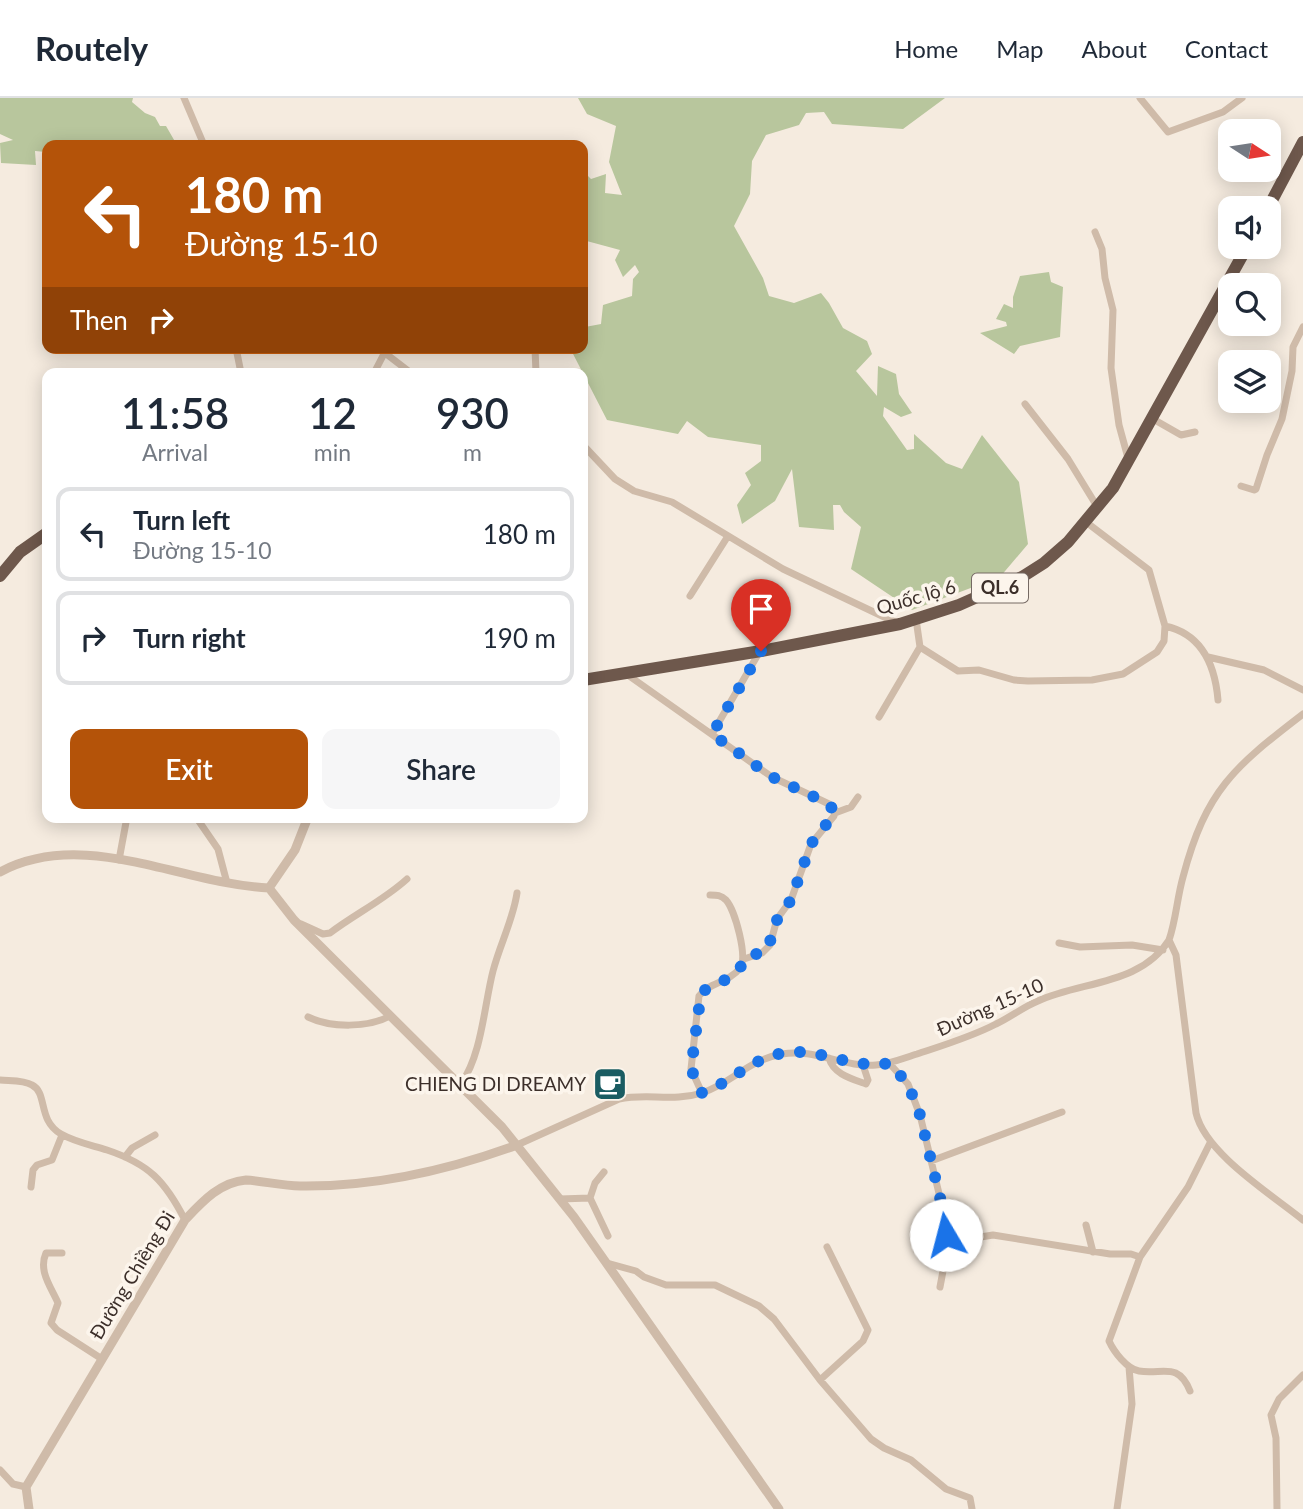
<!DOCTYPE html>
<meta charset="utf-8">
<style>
:root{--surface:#fff;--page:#f6f6f7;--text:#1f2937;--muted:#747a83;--line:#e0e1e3;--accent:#b45309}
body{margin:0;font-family:Lato,sans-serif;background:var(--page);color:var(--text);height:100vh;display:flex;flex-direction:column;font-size:26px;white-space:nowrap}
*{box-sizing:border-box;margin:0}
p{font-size:23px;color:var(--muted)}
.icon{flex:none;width:38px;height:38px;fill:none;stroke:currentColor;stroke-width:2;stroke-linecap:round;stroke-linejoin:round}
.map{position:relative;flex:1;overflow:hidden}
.details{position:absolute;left:42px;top:270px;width:546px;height:455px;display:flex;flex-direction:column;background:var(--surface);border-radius:14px;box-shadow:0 4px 18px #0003}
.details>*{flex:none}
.hud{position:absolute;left:42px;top:42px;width:546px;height:214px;border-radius:14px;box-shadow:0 4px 18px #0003;background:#b45309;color:#fff;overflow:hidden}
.needle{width:46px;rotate:102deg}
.fabs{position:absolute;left:1218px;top:21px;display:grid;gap:14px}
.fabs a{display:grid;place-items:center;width:63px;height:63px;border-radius:14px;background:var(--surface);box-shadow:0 4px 18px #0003;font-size:35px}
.pin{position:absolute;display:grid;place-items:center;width:60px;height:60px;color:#fff;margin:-72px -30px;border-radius:50% 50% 50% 0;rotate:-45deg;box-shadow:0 0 7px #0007}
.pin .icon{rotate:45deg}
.me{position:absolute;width:77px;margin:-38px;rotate:352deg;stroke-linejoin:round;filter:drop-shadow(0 0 5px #0008)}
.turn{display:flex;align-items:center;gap:24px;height:147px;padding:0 28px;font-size:32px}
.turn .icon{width:91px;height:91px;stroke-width:2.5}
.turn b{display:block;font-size:49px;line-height:60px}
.then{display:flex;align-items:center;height:66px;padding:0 28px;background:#0003;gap:14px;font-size:26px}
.eta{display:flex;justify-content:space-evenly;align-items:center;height:119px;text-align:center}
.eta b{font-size:42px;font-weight:600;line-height:49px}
.action{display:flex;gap:14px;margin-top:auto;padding:14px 28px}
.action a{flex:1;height:80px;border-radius:14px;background:var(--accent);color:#fff;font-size:28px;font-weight:600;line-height:80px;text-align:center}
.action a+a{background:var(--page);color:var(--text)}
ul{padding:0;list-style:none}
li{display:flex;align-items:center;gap:21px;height:94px;margin:0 14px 10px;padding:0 14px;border:4px solid var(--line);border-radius:14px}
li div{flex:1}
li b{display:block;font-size:26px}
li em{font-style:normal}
header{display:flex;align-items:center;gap:42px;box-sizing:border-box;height:98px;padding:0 35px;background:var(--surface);border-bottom:2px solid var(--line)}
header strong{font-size:33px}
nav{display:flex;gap:38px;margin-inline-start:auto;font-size:24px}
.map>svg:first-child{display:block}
.green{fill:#b8c69d}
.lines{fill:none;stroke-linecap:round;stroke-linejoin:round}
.minor{stroke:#cfbba9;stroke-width:7}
.tertiary{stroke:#cfbba9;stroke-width:9}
.trunk{stroke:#6e584c;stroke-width:12}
.route{stroke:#1a73e8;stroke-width:12;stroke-dasharray:0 21.6}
.labels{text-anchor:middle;stroke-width:7;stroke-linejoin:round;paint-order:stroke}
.shield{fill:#fcf5ec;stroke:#766a64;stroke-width:2}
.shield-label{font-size:18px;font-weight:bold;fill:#3c2f2a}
.street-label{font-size:19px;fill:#3c2f2a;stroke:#fcf5ec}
.poi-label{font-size:19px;fill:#3c2f2a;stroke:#fcf5ec;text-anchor:end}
</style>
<header>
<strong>Routely</strong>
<nav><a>Home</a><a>Map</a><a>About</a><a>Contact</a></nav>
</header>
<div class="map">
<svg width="1303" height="1411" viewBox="0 0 1303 1411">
<rect width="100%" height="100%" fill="#f5ebdf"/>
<path class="green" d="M0,0H133L132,4L145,15L155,19L160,28H166L177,47H73L72,45L47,47L46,54L35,53L36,67L1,65L0,45L13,42L0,36Z
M578,0H945L903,31L832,26L824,14L806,15L799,27L766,37L752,63L750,96L734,128L763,180L769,198L794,205L821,195L829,205L843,230L867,243L872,256L856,273L877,298L878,268L896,276L899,296L912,315L901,319L884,309L883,318L907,352L914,351V336L946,365L962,371L982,337L1019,384L1028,446L1000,479L912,512L851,471L861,429L844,414L840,407H833L834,432L799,429L792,371L775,403L742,426L737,407L751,387L745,375L761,363V347L708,339L687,323L678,336L607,322L571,252L583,250V233L585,229L601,226L603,207L632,198L633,181L639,174L635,167L623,179L615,162L620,152L583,142V73L591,81L606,76L605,95L622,97L609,64L616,28L587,16Z
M1049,174L1051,184L1063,189L1060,239L1020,248L1014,256L980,235L1007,228L1006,224L996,221L1004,206L1013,210V199L1020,178Z"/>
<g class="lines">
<path class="minor" d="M184,0L204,47
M1140,0L1168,34L1223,14L1242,0
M1095,134L1102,151L1105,180L1113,212L1111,270L1119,327L1128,360
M236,250L241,275
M535,250L536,275
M385,255L411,275
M374,275L387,250
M1025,306L1068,361L1098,410
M1153,321L1181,337L1195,334
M583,347L615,381L634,393L672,404L783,471L899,526
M1241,388L1254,392L1256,391L1267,357L1282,321L1292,273L1293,249L1303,229
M690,498L728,438
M1165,528C1202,536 1215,567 1218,602
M920,549L958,573L979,572L1014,582L1028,583L1092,582L1123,576L1157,554L1164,543L1165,528L1149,472L1086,424
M1208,559L1264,572L1303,592
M625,575L772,679L829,706L835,712L834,718L811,746L791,802L777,821L770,847L762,855L744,861
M879,619L920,549L916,521
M712,636L760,553
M835,715L851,709L858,699
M196,719L218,751L227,785
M119,762L127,719
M301,826L323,836L330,835C355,816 384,802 407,781
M1169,842L1176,857L1196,1015C1205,1055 1271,1096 1303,1122
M1059,845L1080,849L1132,847L1163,852
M308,919C331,930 368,930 390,918
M829,960C833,976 852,981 866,986L868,982L863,967
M889,965L908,986L920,1017L943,1112L946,1137L962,1142L993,1137L1110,1156H1131L1140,1159
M0,982C10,983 24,982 32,987C48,995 37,1022 61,1036C75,1044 91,1047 107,1052C149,1066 165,1083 185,1122
M461,986C482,956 484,908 493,873C500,846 513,822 517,795
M702,995L691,971L699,898C709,884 729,885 740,870C748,859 735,812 726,802C721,797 717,797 710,797
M517,1047L619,1001C647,995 673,1004 702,995C734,984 748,962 782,956C814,950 845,970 876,967C890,966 904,960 917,956C944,947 971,939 996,926C1011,919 1023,909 1038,903C1082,883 1141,887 1169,842C1176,822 1177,800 1183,779C1206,692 1234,669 1303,616
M125,1059L132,1050L155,1037
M931,1063L1062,1014
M31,1089L33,1072L37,1067L52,1062L62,1037
M590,1100L595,1085L604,1074
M560,1101L590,1100L608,1138
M1086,1127L1093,1154
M62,1155H46C38,1173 51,1189 58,1205L51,1225L57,1232L102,1261
M607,1165L636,1173L644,1179L666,1187H715L759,1208L774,1221L820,1282L871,1341L884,1350L911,1362L946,1391L970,1400L972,1411
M940,1189L943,1173L937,1154L945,1133
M820,1282L863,1243L868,1232L827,1149
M1190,1293C1178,1263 1162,1277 1139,1273C1127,1271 1114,1254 1109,1243L1140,1159L1188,1089L1210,1045
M0,1372L13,1386L26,1389
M1117,1411L1132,1306L1129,1269
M1277,1411L1276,1340L1271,1317L1279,1301L1303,1277"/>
<path class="tertiary" d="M0,774C84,729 181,786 269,790L295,752L308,719
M269,790L294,822L502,1029L574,1119L779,1411
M29,1411L26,1389L185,1122C202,1104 220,1084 246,1082C264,1083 282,1088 300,1088C373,1089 449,1072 517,1047"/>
<path class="trunk" d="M1268,110L1303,44
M0,478L20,454L47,435
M583,582L761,553L900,526L959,507L1022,479L1044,465L1068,444L1113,390L1247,149"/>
</g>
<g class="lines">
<path class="route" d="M761,553L712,636L772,679L829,706L835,715L811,746L791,802L775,825L768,851L744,861C737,884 716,882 701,895L691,971L702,995C735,983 753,957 791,954C824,952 856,972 889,965L908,986L920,1017L943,1112L946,1137"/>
</g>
<defs>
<g id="cafe-square" transform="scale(1.75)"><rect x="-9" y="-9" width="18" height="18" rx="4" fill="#1a5c62" stroke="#fcf5ec"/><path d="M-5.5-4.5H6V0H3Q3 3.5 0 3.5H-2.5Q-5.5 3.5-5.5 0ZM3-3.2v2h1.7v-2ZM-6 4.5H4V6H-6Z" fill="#fff"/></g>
</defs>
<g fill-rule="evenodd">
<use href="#cafe-square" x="610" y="986"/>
</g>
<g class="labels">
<rect class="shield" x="972" y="475.5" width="56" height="29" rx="5"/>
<g class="shield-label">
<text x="1000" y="496">QL.6</text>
</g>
<g class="street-label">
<text transform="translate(916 499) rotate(-16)" y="7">Quốc lộ 6</text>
<text transform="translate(990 909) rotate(-24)" y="7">Đường 15-10</text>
<text transform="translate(132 1177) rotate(-59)" y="7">Đường Chiềng Đi</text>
</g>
<g class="poi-label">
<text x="586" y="993">CHIENG DI DREAMY</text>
</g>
</g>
</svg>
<div class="fabs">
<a><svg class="needle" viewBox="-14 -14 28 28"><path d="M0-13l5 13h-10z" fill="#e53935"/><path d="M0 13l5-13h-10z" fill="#747a83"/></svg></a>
<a><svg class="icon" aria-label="sound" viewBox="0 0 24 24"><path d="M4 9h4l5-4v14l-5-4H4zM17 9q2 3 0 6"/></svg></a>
<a><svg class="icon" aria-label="search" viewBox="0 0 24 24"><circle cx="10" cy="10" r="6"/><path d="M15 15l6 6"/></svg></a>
<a><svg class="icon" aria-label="layers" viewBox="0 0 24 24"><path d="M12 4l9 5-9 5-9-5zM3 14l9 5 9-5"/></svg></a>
</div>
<div class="pin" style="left:761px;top:553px;background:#d93025"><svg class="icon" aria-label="arrive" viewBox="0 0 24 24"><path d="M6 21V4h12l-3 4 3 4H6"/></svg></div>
<svg class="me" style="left:946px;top:1137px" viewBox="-20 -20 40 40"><circle r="19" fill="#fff"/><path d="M0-13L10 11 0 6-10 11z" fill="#1a73e8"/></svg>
<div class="hud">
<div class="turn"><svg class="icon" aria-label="left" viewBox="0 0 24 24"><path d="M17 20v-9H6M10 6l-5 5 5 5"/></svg><div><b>180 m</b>Đường 15-10</div></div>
<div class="then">Then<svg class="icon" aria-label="right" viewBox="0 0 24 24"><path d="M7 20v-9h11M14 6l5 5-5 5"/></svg></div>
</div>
<section class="details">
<div class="eta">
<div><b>11:58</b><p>Arrival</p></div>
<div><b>12</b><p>min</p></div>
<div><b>930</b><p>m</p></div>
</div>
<ul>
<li><svg class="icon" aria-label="left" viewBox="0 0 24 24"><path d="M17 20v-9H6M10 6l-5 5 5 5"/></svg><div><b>Turn left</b><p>Đường 15-10</p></div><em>180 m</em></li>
<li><svg class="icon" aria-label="right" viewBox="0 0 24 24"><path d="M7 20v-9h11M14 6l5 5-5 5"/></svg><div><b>Turn right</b></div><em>190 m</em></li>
</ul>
<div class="action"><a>Exit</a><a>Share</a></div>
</section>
</div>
